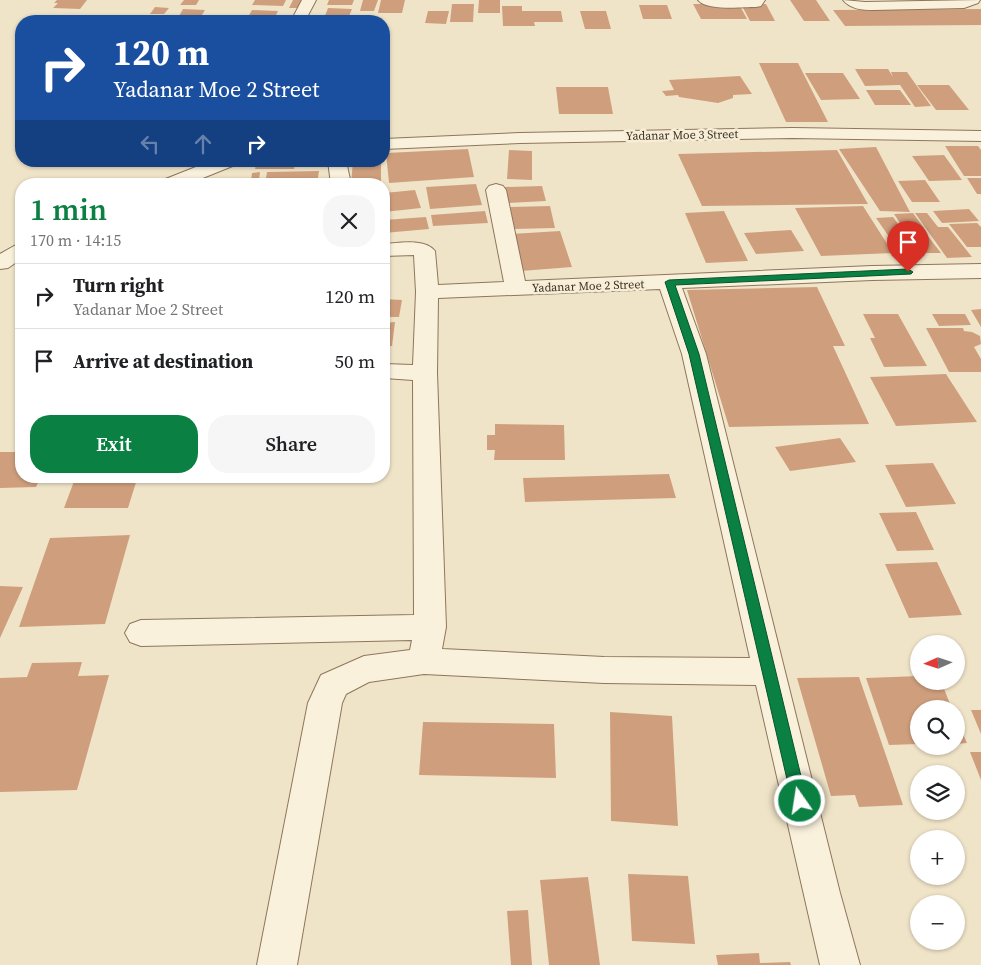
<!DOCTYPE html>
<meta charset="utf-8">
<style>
:root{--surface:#fff;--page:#f6f6f6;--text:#202124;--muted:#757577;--line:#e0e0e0;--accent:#0b8043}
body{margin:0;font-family:"Source Serif 4",serif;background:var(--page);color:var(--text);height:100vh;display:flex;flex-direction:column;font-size:19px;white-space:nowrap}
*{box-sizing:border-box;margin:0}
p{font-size:16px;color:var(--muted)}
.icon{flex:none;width:28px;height:28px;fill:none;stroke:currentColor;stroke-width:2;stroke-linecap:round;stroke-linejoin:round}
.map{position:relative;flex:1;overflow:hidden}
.drawer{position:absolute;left:15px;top:178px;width:375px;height:305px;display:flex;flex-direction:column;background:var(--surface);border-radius:20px;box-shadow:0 1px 4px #0004}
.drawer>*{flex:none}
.guide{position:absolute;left:15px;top:15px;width:375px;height:152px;border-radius:20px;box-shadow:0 1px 4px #0004;background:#1a4fa0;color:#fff;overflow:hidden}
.needle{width:32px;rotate:267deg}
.fabs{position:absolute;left:910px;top:635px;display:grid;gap:10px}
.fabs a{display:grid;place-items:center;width:55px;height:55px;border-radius:50%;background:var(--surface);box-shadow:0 1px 4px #0004;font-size:25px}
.pin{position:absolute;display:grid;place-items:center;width:42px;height:42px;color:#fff;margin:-51px -21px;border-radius:50% 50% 50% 0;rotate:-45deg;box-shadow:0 0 5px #0007}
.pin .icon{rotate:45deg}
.me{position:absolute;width:55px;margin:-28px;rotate:347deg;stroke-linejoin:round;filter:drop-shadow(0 0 4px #0008)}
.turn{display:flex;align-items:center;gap:18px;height:105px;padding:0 15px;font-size:22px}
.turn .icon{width:65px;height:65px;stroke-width:2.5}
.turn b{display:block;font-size:35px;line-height:42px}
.lanes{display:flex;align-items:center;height:48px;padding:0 15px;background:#0003;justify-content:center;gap:25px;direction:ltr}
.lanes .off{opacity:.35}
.round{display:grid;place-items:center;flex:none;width:52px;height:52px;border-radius:20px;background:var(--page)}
.summary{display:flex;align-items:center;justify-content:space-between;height:85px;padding:0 15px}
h1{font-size:30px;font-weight:600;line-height:38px;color:var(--accent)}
.primary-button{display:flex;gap:10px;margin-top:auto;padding:10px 15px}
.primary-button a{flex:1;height:58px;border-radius:20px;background:var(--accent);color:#fff;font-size:20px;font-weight:600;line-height:58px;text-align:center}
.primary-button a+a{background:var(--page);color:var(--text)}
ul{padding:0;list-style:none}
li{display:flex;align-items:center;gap:15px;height:65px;padding:0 15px;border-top:1px solid var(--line)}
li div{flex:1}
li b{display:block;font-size:19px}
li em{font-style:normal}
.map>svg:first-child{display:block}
.building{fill:#cf9f7d}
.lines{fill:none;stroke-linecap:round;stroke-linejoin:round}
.minor-casing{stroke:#8d765c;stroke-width:2}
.minor{fill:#faf1dc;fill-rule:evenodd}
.route{fill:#0b8043;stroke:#07532c}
.labels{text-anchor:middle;stroke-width:5;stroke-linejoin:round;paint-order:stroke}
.far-street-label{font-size:12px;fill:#3d2e20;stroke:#f7eed8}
</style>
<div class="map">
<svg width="981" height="965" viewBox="0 0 981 965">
<rect width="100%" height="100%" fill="#f0e4c8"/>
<path class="building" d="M57,0H87L80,9L53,8L58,3H54Z
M184,0H199L196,5H180Z
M255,0H286L283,6L252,5Z
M293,0H307L302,8H289Z
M329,0H354L352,5H327Z
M363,0H378L374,11H360Z
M381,0H405L402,13H378Z
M479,0H500V13H478Z
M790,0H816L830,21H804Z
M452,4H474L473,22H450Z
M693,4H739L747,19H701Z
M741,4H766L775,21H750Z
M639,5H667L672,19H643Z
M502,6H522V11H561L563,22H534L535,26H503Z
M155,7L169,8L164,14H150Z
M328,8L352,9L347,21H323Z
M183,9L205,10L200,18H178Z
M981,9V25L845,26L833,10Z
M252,10L278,11L274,19H247Z
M428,11H449L446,24L425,23Z
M580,11H606L611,29H585Z
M32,16H46L41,21H26Z
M99,17H127L124,21H95Z
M759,63H798L828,122H786Z
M855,69H888L893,77L891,72H907L931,106L915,107L900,85L865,86Z
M805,73H843L860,99L821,100Z
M740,76L752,94L733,95V98L718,103L679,97L678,95L666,96L662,91L674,90L669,80Z
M917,85H949L969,110H936Z
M556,87H608L613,114H559Z
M866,90H900L911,105H875Z
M945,146H978L981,150V176H964Z
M876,147L910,212L880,211L839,149Z
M468,149L474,177L389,183L386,153Z
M509,150L532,151V180L507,179Z
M837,150L868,204L702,206L678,154Z
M944,155L962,180L929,181L912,156Z
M257,161H296L294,169H255Z
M353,161H381V184H351Z
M319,171L317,184H265L267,172Z
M260,172L259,180L251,181L252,173Z
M967,178H981V194H977Z
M925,180L940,202H912L898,181Z
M476,184L482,205L430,209L426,187Z
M542,186L546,201L507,203L505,187Z
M415,190L421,208L384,212V193Z
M550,206L555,228L513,229L510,207Z
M863,206L893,253L821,256L795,208Z
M969,209L979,221L942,223L933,211Z
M485,211L488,223L433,226L431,215Z
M724,211L748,261L706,263L685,213Z
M913,213L924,228L904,229L894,214Z
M915,213H927L938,227H948L972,257L947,258Z
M426,217L429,229L384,233V220Z
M893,217L919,253L901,254L876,218Z
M977,223L981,227V247H967L949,224Z
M791,230L804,251L756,254L744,233Z
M560,231L572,267L521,271L511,234Z
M924,231L941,253H923L907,232Z
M817,287L845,346H833L869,424L729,427L687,290Z
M384,299L402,300L399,317H384Z
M981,309V327L971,310Z
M863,314H898L927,366L884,367L870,338H875Z
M932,314H965L971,325L939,326Z
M395,322L392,346H384V323Z
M926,328H963L964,331L972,332L980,336L981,344L974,347L981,359V372H949Z
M946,374L977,422L896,426L870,377Z
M495,424L564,425L565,460H494L495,450H487V435H495Z
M840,438L856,462L790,471L775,447Z
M0,452H21V476H41L36,487L0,488Z
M933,463L956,504L906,507L885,465Z
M669,474L676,498L525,502L523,478Z
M76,476H138L128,508H64Z
M916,512L934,550L897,551L879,513Z
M130,535L105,624L19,627L50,538Z
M937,562L962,615L909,618L885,564Z
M0,586L23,587L0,638Z
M82,662L78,676L109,675L77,790L0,792V678L27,677L32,663Z
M919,676V681H941L952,709H919V744L889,745L866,678Z
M859,677L903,805L859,807L855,795L831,796L797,678Z
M971,710H981V734Z
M610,712L672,716L678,826L611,821Z
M956,718L967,743L956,744Z
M423,722L554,724L556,778L419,775Z
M970,752H981V780Z
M628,874L688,876L695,944L632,941Z
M588,877L600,965H549L540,880Z
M528,910L532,965H511L507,911Z
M759,953L760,963L790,962L791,965H718L716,955Z"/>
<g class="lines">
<g class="minor-casing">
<path id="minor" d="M302,0H316L305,21H291Z
M698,0H765L761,6L756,7C742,7 707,11 698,0Z
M843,0L865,2L980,0L978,3L964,8L873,10C862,10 850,9 843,0Z
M793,128L981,131V141L793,138L520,143L384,149V139L520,133Z
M211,161H237L235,165L188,184H161L163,180Z
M328,161H346L351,184H331Z
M496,184L503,186L506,190L525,281L872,266L981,264V278L872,280L682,288L706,354L840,893L860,965H820L756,685L604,683L424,674L369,682L346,694L342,703L297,965H257L308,703L321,675L364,656L410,650L412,640L141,646L130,642L125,633L130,624L141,620L414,615L413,380L384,378V364L413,365L416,292L414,255L384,256V244C398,243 425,238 435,251L438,285L504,282L486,190L489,186ZM660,289L682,354L750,658L604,657L442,649L446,627L437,373L438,298Z
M21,244V259L8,268L0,269V254L14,246Z"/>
</g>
<use href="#minor" class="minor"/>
</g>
<path class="route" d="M908,269L913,272L911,274L675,285L699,354L807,801L805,806L800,808L794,806L792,801L689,354L665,282L669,280Z"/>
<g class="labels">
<g class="far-street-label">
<text transform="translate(682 135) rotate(-1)" y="4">Yadanar Moe 3 Street</text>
<text transform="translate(588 286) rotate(-2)" y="4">Yadanar Moe 2 Street</text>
</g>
</g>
</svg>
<div class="fabs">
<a><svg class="needle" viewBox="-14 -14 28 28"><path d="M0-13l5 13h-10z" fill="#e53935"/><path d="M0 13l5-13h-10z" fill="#757577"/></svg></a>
<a><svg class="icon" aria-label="search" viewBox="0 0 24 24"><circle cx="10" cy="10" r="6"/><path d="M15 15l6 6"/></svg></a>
<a><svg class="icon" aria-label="layers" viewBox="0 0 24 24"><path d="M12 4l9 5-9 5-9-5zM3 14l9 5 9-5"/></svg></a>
<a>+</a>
<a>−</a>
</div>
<div class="pin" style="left:908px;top:272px;background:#d93025"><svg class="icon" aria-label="arrive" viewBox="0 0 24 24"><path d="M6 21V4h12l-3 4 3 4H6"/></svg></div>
<svg class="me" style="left:800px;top:801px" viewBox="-20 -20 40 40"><circle r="17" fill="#0b8043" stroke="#fff" stroke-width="3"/><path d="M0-11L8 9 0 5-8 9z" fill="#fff"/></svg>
<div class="guide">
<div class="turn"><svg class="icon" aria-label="right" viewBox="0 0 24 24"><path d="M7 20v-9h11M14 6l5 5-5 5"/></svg><div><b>120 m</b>Yadanar Moe 2 Street</div></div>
<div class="lanes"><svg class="icon off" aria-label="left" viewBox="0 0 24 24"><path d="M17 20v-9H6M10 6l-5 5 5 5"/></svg><svg class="icon off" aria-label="ahead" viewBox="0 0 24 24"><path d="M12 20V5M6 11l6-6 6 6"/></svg><svg class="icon" aria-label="right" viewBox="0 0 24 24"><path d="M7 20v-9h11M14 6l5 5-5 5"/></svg></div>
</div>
<section class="drawer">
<div class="summary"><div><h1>1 min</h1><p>170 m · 14:15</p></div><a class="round"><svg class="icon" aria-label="close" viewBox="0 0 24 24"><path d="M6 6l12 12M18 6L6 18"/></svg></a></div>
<ul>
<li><svg class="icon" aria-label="right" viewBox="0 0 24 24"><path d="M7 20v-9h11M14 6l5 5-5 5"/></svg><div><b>Turn right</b><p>Yadanar Moe 2 Street</p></div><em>120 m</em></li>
<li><svg class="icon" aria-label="arrive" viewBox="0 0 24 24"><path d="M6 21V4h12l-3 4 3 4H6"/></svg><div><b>Arrive at destination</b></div><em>50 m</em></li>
</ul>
<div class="primary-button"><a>Exit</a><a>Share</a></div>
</section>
</div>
